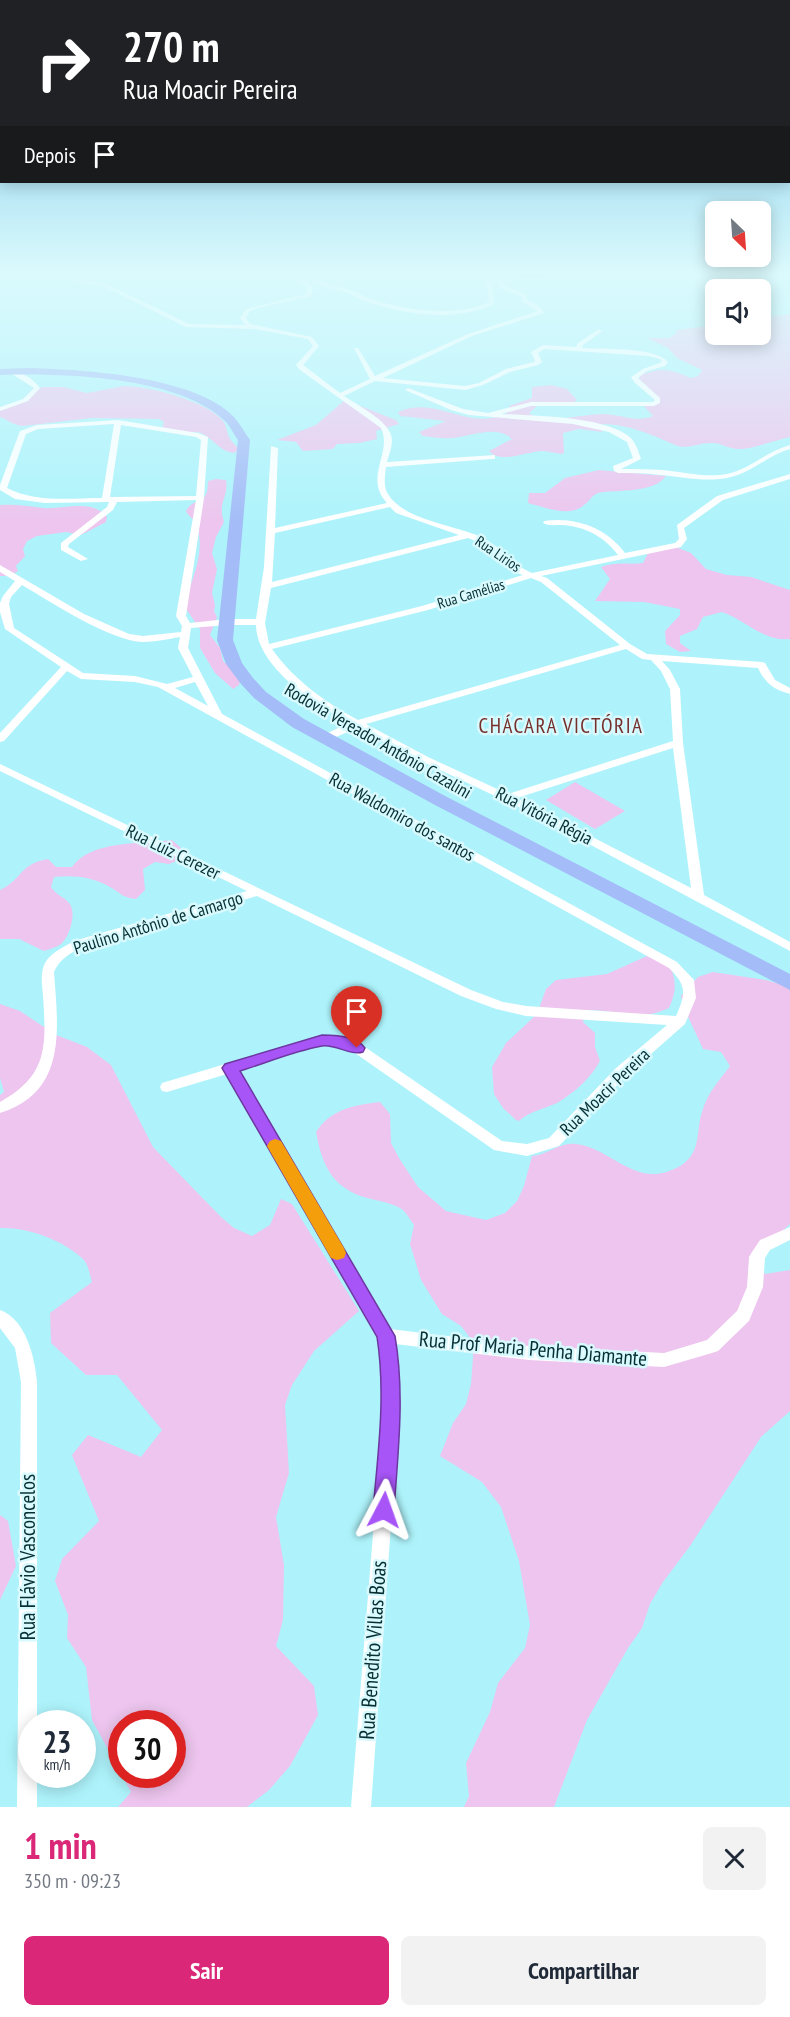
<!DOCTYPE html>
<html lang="pt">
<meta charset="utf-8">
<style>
:root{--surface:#fff;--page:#f2f2f3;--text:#1f2937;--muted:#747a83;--accent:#db2777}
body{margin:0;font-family:"PT Sans Narrow",sans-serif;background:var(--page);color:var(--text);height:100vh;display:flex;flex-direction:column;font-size:22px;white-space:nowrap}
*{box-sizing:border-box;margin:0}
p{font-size:20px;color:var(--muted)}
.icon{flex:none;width:33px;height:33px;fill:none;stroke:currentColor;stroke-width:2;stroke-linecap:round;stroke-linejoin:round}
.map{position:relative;height:1807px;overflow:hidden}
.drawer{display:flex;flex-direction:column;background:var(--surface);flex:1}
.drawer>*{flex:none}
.hud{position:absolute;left:0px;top:0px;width:790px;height:183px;box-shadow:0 3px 15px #0003;background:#202124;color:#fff;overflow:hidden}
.needle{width:39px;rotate:155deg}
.tools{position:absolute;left:705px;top:201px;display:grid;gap:12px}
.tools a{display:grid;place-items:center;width:66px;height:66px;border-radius:9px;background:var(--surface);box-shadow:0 3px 15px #0003;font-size:30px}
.speed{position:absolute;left:18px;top:1710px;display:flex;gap:12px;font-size:30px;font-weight:700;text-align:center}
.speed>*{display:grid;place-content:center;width:78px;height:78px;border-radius:50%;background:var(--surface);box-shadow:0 3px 15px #0003;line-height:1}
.speed small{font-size:15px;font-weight:400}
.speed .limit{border:9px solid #d22;background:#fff;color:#111}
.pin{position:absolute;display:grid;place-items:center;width:51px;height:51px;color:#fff;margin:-62px -26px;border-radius:50% 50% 50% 0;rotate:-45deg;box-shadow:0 0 6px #0007}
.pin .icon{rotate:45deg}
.me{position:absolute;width:66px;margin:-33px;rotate:4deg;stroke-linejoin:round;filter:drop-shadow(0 0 4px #0008)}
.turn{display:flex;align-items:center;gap:21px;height:126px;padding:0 24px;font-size:27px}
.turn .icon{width:78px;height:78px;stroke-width:2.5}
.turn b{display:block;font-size:42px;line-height:51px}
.then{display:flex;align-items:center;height:57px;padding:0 24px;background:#0003;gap:12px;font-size:22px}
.round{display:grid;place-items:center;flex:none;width:63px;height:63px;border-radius:9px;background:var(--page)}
.head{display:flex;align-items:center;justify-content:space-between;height:102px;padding:0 24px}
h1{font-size:36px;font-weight:700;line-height:45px;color:var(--accent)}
.cta{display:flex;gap:12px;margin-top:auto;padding:12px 24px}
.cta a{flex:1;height:69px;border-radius:9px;background:var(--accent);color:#fff;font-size:24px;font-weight:700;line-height:69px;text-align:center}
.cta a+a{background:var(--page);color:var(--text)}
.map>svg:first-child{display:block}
.green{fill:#edc5ee;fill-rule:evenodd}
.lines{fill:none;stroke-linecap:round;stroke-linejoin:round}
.minor{fill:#fff;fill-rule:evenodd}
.primary{fill:#a4bcf7;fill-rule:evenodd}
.route{fill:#a855f7;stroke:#6d37a1;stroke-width:1.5}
.slow{fill:#f59e0b}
.labels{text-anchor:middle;stroke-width:5;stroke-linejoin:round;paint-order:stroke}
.far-street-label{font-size:15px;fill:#062f33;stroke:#d8f9fd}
.street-label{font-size:18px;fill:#062f33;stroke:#d8f9fd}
.quarter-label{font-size:21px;letter-spacing:1.5px;fill:#76302c;stroke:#d8f9fd}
.near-street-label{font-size:21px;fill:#062f33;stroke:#d8f9fd}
</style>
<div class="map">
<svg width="790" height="1807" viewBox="0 0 790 1807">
<rect width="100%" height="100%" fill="#aef3fb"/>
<path class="green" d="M504,271H606L529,279Z
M790,314V437C775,440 750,450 737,449C727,448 720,442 710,443C701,443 686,449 678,446C652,435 630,424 600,424L598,428L603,432L579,429L563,433L564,453L561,454C554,453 548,451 541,451C526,452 500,464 489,451L512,439C496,424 470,437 452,438C442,439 432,437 423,436L419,432L446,421L400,416L398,412C439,394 470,435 510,411L509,406L532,398V387L551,385L567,389L577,400L573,403L537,406L529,413C544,425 583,414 603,414C619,414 637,423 653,416L644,406L650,405L655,400L639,380L640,375C663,367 669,369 691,378L698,376L702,370L677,358L668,348L647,338H669L676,334L677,330L709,326L715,322L716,334H760L761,318Z
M124,386C149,386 207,401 223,421C227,426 227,434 230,439C232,442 236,446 239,449L234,453C219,451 214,439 201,433C189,429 174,438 162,429L164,422L159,419L92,418L23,426C12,425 9,420 0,417V408L22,400L42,387H63L87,393Z
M345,400L396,420L399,424L376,431L377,439L359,443L337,444L333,449L303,451L296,442L277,440L316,425Z
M599,470L666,476C653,494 618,489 598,493C591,496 590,501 584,505C570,518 544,507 528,503L529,493H545L565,478Z
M216,479L226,480C229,497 217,503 224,522L216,537L212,553L217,569L212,593L215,605L214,611L217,617L210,635L220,648L223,661L241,678L239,685L233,689L215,673L200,648V629L184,606C191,580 208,550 195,522C193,518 188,516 186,511C195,495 208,508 208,481Z
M0,505C15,504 28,506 43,508C64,510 91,498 107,517L106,522L81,535L66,532L37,536L27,541L23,549L25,556L16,566L18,571L10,576H0Z
M671,545L691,553L706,569L727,575L751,577L790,590V639C763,642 746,620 722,612L703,617L697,629L680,636V643L691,651L680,652L666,644L665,631L680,615V609L644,602L595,601L610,579L601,567C616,561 628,565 643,563L648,553Z
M575,782L625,811L595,829L546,800Z
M172,840L181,848L184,858L169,864L155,862L143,869L145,890L136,899C118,896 123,894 110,887C93,877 73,875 54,877L51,887C57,896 63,896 69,903C77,912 70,935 62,943C58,947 50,949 44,951L19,939H0V890C23,879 19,864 48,859L56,867H72C91,840 141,844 172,840Z
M647,956L670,966C677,982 676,993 669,1008C637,1023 617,1009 586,1010L583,1022L595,1033V1047L600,1061C591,1078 574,1093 557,1103C544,1109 530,1111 519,1121L516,1120L503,1108L494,1094L492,1067L506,1043L537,1014L546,989L556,980L607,974Z
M713,972L766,980L790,987V1224L755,1256L765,1274L790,1270V1411L761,1437L690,1546L663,1582L650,1604L642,1628L628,1648L587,1720L554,1807H464L469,1796L466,1763L490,1712L498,1683L525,1648L530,1625L519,1561L501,1507L482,1482L440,1456L453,1423L466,1404L471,1384L474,1343L461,1326L442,1314L421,1280L410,1244L414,1225C411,1221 407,1214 403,1210C393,1203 379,1201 367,1198C332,1188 322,1165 316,1132C331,1109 354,1105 380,1102L390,1114L391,1143L399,1158L418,1187L446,1211L486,1220L505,1213L517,1201L524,1186L532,1156C547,1155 560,1142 576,1144C608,1147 634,1185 669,1171C678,1168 685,1164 691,1156C700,1143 697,1126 702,1112C707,1093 719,1081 730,1066L721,1052L703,1049L684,1008L681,996L698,977Z
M0,1004L20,1011L56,1035L87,1047L111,1065L153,1147L221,1217L234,1228L252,1236L270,1225L281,1199L292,1204L359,1311L314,1351L292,1385L285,1405L289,1473L276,1517L284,1565L283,1620L276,1646L314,1686L318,1715L290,1766L269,1790L247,1807H118L131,1792L92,1720L86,1667L67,1638L68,1615L55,1581L62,1559L99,1521L72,1455L88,1435L141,1457L162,1430L117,1375H86L51,1343L50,1313L92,1282C90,1275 88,1265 84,1260C64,1240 27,1227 0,1228V1095L4,1092L0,1078ZM122,1724H172V1774H122Z
M0,1515L8,1521L16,1566L0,1600Z"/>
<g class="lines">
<path class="minor" d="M33,271H44L109,285L189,324L245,325L240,318L246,309L306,294L307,288L296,276L306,271H314L311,275C324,285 339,286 354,291C360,293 365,297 371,299C406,310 454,318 489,302L486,278L491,274L537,271L502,275L505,286L527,295L526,299L539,306L544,313L472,336L383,378L465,386L479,383L506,369L534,362L535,361L531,352L543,345L576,347L578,343L599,329L602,331L601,332L583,345L582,348C602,349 657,347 668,362L665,366L647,371L638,378L660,398V403L654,406H531L501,414C535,416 599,416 627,435C635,440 638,450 641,459L621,469C635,469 649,469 663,470C683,472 706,478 727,474C750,469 767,451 790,445V449C769,455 752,472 731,477C708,483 683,477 660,475C646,473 632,473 618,473L614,471L613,466L633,458L627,442L609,432L573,424L469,415L451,410L405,390L408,388L463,409L488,413L531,402H653L655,400L635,383L631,377L643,369L662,362L660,359L648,356L544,349L538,353L542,362L538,365L510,372L483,385L465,390L375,381L344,396C356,404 388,421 391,435C394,443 389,454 387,462L495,455V459H492L386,467C385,476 383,487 388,494C404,521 457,525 483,538C501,547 513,565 532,573L618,555C604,536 584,526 561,525C554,525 548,526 543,523L544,521C575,516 607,528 625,553L675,543L679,539L677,525L717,496L790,474V479L723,500L684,528L687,539L681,547L541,576L547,578L630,644L647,654L762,662L765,663L775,680L790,688V694C774,690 765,683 758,668L662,661L670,670L680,689L683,743L704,895L790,942V951L525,810L421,761L357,728L329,740H321L320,738L321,736L349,723C314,704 257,667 256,625H227L191,628L188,648L222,714L677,962L694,980L696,998L685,1024L626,1076L559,1146L527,1156L494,1150L352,1051L338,1045H322L238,1070L390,1329L529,1346L664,1353L707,1340L737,1311L747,1287L749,1257L752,1252L760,1240L790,1227V1240L770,1250L765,1258L763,1287L749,1321L718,1351L712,1353L664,1367L529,1360L395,1344L399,1365L400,1397L371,1807H351L384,1397L383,1365L377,1337L227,1074L167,1092L162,1091L160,1087L162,1083L322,1035H340L362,1045L502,1141L527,1144L549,1138L616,1068L667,1025L526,1016L496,1009L461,996L257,896L82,947C71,953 59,959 54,972C58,1028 68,1092 0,1113V1102C49,1075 46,1045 43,995C42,985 40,973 45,963C50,953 64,947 74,941L247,891L0,771V764L471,990L503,1002L526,1006L676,1016C686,993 687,986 669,968L158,687L135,682L81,679L67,671L4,741L0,742V733L61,667L5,629L0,612V603L3,596L15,581L0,572V565L84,614L129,634L143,636L181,632L182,626L176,616L196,500L117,502L113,510L69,544L68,547L88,559L81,561L61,550V543L107,507L109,502L45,503L15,499L0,490V485L20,431L37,425L118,420L198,433L208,437L204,498L186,616L190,623L227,619H256L264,567L271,446L278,448L275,528L387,503C363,477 393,453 381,428L300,370L296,365L313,346L308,339L255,329L186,327L105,287ZM305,276C317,287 333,288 348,293C354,295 359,299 365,301C404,315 456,322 494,304L492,279L497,276L500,288L522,297L521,301L538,311L468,334L375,376L358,348H354L370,379L340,393L303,365L319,346L312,337L250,324L246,318L250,311L258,308L311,296L313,288L303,277ZM114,424L102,498C70,498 36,503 7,488L26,434L38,429ZM121,425L196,437L201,440L196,496L110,497ZM390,507L396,513L459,535L272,582L275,533ZM468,538L478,542L517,573L523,575L422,606L269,644L265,623L271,588ZM531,578L541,582L620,645L358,720C325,702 294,680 272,649L428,610ZM22,585C51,602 110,641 143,642C155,642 168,639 180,637L178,648L193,677L167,684L135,676L83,673L14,628L9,604L11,597ZM626,649L642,659L651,660L661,671L670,689L673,741L508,794L428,757L366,724ZM195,682L208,706L175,688ZM673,748L691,888L517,798Z
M9,370C19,370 34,379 40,388L28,401L0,411V407L23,399L34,388L9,372Z
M0,1310C26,1319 35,1358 37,1382V1724H32V1774H37V1807H17L21,1382L15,1348L0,1328Z"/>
<path class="primary" d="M26,368C80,369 196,376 234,417C240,424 245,433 250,440L233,640L242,663L253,678L266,692L304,719L447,797L790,974V990L435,805L292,727L254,698L241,684L226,664L217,640L238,440C234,434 230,426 225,421C179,376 61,373 0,375V369Z"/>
</g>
<linearGradient id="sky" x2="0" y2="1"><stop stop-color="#6abfe4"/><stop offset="0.52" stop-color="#dbfafd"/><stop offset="1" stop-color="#dbfafd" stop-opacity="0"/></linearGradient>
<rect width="790" height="524" fill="url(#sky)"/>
<path class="route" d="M322,1035C336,1035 357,1036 365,1048L363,1052C350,1056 336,1044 322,1046C294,1051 266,1063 240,1071L395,1336C405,1394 398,1452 394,1510L391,1518L384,1521L376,1518L373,1510C378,1453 386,1395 377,1337L222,1068L225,1064Z"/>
<path class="slow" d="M275,1139L281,1141L344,1248L346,1253L344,1258L337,1260L331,1258L267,1146L270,1141Z"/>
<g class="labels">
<g class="far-street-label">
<text transform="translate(498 554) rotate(34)" y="5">Rua Lirios</text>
<text transform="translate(471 594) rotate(-17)" y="5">Rua Camélias</text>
</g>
<g class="street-label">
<text transform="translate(378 741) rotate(30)" y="6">Rodovia Vereador Antônio Cazalini</text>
<text transform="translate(544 816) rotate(27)" y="6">Rua Vitória Régia</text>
<text transform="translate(402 817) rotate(29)" y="6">Rua Waldomiro dos santos</text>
<text transform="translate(173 852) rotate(26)" y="6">Rua Luiz Cerezer</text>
<text transform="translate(158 923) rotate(-17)" y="6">Paulino Antônio de Camargo</text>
<text transform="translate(605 1092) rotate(-44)" y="6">Rua Moacir Pereira</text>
</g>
<g class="quarter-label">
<text x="561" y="733">CHÁCARA VICTÓRIA</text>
</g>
<g class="near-street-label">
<text transform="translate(533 1349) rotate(5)" y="7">Rua Prof Maria Penha Diamante</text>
<text transform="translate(28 1557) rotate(-90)" y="7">Rua Flávio Vasconcelos</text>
<text transform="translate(373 1650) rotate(-86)" y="7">Rua Benedito Villas Boas</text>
</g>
</g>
</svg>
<div class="tools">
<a><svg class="needle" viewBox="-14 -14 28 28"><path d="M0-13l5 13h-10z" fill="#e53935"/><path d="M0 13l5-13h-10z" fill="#747a83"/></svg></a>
<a><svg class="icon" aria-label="sound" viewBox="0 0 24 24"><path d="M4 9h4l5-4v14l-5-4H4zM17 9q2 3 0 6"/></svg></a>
</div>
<div class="speed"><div>23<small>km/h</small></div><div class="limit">30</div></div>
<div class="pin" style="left:357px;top:1048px;background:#d93025"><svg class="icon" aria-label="arrive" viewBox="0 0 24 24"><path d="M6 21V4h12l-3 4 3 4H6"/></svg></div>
<svg class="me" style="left:384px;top:1510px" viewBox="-20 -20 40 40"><path d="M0-17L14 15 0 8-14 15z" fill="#a855f7" stroke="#fff" stroke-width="4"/></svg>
<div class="hud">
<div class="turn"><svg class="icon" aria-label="right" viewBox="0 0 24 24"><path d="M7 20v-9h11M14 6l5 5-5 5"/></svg><div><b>270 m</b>Rua Moacir Pereira</div></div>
<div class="then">Depois<svg class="icon" aria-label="arrive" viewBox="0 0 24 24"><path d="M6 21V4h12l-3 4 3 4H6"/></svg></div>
</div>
</div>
<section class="drawer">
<div class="head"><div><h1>1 min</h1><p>350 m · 09:23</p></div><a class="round"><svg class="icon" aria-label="close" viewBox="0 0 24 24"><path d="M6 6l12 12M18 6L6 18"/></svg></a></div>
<div class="cta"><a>Sair</a><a>Compartilhar</a></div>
</section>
